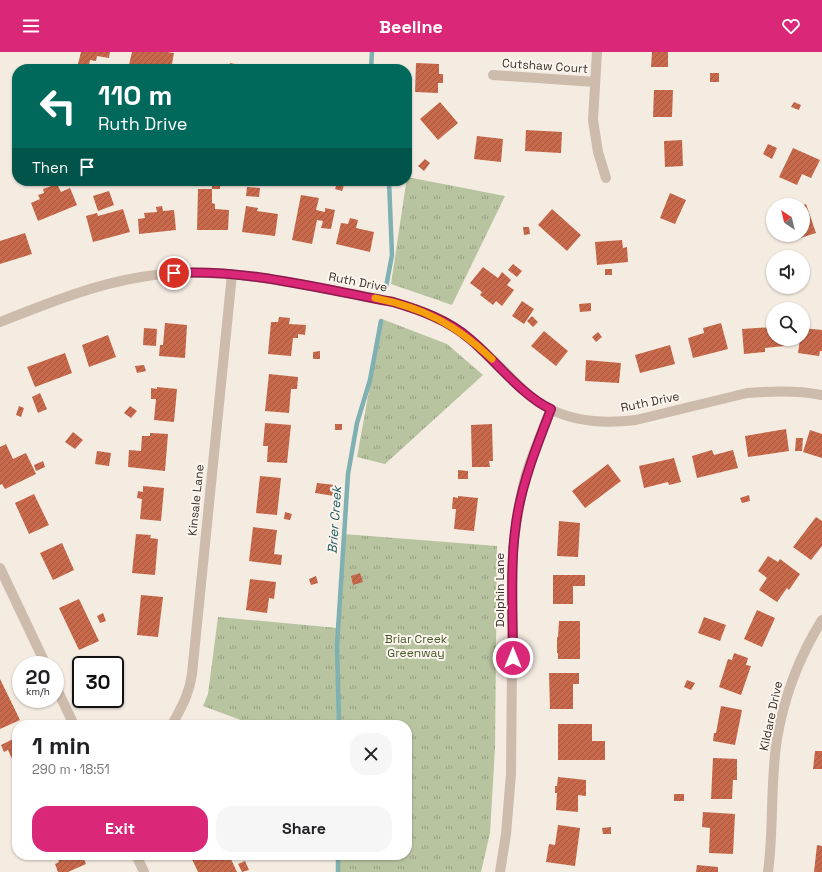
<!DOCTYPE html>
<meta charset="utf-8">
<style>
:root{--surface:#fff;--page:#f6f6f6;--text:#202124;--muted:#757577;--accent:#db2777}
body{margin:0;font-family:"Space Grotesk",sans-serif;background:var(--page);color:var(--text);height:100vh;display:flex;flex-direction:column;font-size:15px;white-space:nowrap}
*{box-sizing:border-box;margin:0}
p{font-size:13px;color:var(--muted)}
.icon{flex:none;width:22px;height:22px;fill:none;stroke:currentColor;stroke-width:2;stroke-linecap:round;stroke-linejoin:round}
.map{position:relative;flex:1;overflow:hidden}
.details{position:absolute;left:12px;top:668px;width:400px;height:140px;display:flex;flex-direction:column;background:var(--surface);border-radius:16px;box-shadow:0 1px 3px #0004}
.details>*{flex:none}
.guide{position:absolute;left:12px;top:12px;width:400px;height:122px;border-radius:16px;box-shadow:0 1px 3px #0004;background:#00695c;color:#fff;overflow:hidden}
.needle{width:26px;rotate:325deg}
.tools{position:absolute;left:766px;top:146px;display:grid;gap:8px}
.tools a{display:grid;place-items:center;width:44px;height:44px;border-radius:50%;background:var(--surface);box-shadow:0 1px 3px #0004;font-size:20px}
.speed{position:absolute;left:12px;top:604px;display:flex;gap:8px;font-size:20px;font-weight:700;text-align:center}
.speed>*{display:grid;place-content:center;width:52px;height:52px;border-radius:50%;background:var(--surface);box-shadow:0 1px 3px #0004;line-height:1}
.speed small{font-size:10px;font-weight:400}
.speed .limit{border:2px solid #111;border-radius:6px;background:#fff;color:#111}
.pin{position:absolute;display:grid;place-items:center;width:34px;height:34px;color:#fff;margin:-17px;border:2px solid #fff;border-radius:50%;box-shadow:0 1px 4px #0007}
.me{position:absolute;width:44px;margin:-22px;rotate:0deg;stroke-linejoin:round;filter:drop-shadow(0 0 3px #0008)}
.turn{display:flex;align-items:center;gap:14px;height:84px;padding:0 20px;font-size:18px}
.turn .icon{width:52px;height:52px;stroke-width:2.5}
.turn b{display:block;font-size:28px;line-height:34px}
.then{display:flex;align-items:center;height:38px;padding:0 20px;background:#0003;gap:8px;font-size:15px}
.round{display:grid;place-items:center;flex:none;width:42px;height:42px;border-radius:16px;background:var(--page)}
.summary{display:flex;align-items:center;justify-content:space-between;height:68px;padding:0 20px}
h1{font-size:24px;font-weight:800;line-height:30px}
.cta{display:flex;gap:8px;margin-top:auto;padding:8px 20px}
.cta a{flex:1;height:46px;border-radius:16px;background:var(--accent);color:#fff;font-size:16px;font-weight:800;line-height:46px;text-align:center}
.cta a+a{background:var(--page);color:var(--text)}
header{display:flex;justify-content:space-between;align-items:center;height:52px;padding:0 20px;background:var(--accent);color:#fff;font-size:18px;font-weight:800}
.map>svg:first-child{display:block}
.park{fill:url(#park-tufts)}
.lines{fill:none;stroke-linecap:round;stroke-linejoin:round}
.stream{stroke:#7fb0b2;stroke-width:4.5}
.building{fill:url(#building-hatch)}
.minor{stroke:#cdbbac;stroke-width:10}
.route-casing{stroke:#8e194d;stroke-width:10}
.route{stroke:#db2777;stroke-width:7}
.slow{stroke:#f59e0b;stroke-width:7}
.labels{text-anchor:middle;stroke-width:4;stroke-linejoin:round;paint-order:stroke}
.street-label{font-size:12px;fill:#3b302b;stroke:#fbf5ee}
.park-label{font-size:12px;fill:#4a5a2e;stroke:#fbf5ee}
.water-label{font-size:13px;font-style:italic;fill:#1f5a5e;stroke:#fbf5ee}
</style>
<header><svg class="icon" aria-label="menu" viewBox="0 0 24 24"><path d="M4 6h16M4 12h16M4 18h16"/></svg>Beeline<svg class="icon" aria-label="heart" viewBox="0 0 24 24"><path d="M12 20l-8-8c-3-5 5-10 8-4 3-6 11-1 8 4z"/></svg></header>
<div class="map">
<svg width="822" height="820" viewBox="0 0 822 820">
<defs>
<pattern id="park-tufts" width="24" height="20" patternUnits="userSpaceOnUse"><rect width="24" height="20" fill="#b8c4a0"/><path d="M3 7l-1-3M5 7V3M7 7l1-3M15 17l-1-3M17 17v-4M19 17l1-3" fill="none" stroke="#97a083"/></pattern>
<pattern id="building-hatch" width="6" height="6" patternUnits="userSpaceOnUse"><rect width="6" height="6" fill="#c8694b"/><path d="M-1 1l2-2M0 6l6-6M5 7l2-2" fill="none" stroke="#a4573f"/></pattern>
</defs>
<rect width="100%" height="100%" fill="#f4ebe1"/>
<path class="park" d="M407,125L505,144L452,253L391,232Z
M382,267L447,292L483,323L385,412L357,405Z
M344,482L497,494L495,696L490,781L481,820H339L337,803H407V673H254L203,654L208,642L218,565L338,576Z"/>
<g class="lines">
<path class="stream" d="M371,17L372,0
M386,235L392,203L389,129
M339,673L337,593L348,422L357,371L370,328L381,269
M338,820V803"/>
</g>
<path class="building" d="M81,0H110L109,6L97,4L96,9L90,8L89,14L78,12Z
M132,0H167L174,1L171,17H151L129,13Z
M652,0H668V15H651Z
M230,11L255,16V17H220L221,13L229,15Z
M416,11L439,12V22H443V31H438V41L415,40Z
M710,21H719V30H710Z
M654,38H673L672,65H653Z
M440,50L458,71L438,88L420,67Z
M794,50L801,53L799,58L791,55Z
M526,78L562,80L561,101L525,99Z
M477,84L503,87L501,110L474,107Z
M682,88L683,114L665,115L664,89Z
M768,92L777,96L772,107L763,102Z
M793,96L820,108L811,126L802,122L797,133L779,125Z
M425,107L430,111L424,119L418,114Z
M212,129H220V137H212Z
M348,129H357V134H348Z
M337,131L344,133L342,139L335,137Z
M57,132L61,140L70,136L77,153L38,169L31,151L40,147L38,143L44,141L43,137Z
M247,135L260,136L259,145L246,144Z
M198,137H212V151L215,152V157L229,158L228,178H197Z
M109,139L114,153L98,159L93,144Z
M670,141L686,148L675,172L660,166Z
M301,143L319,146L316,158L325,160V156L335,158L331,177L321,176L323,169L317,168L312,192L292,188Z
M806,152L816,181L794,188L792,183H803V153Z
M162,154L163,159L174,158L176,178L139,182L138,167L145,166L144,161L157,160L156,155Z
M246,154L258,156L257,159L278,162L275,184L242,180Z
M123,157L130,180L93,190L86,164L97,161L98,164Z
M552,157L581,183L567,199L538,173Z
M350,166L358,168L356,176L374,180L370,200L336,192L341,171L348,172Z
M523,175H529L530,182L524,183Z
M25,181L32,202L0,212V189Z
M622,188L623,196L627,195L628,210L597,213L595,190Z
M513,212L522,219L517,225L508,218Z
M483,215L498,226L502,220L511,228L507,233L514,238L502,254L496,249L493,253L480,243L482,240L470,231Z
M605,217H612V223H605Z
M522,249L534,257L524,272L512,264Z
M591,251V259L580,260L579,252Z
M776,254H787L788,257H777Z
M532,264L538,270L533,275L527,269Z
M279,265L290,266L289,272L306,273L305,283L298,282V286H293L291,304L268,302L271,270H278Z
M165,271L187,273L185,306L159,304L160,293H163Z
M721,271L728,297L693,306L688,286L704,281L703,276Z
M773,275V287H784V294L765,296V300L744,302L742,277Z
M144,276L157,277L156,294L143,293Z
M803,276L822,278V299H820L819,304L798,301L800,287H803Z
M544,279L568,299L556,314L531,294Z
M598,280L602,285L596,290L592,285Z
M108,283L116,305L89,315L82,293Z
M670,293L675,312L640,321L635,303Z
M320,299V307H313V300Z
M65,301L72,321L35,335L27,315Z
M586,308L621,311L619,331L585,329Z
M144,313L146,319L137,321L135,314Z
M269,322L298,325L297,337H291L289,361L265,359Z
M157,335L177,337L174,370L154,368L156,347H151V336L157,337Z
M40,341L47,357L38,361L32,345Z
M19,354L24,356L21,365L16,363Z
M130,354L137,359L131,366L124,361Z
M265,371L291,373L287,411L267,410L268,394H263Z
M335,372H342V378H335Z
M492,372L493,409H489L490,415H472L471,373Z
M786,377L789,399L748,405L745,384Z
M810,378L822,382V406L803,400Z
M73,380L83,388L75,397L65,390Z
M150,381L168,382L165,419L128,415L129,398L141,399L142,384H150Z
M796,386H803L802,399H795Z
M6,392L13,407L26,401L36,422L5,437L2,432L0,433V395Z
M712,398L714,403L733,398L738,416L697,426L692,404Z
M97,399L111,401L109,414L95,412Z
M674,406L681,430L669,433L668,430L644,436L639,414Z
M43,409L45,415L36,419L34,413Z
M608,412L621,429L585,456L572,439Z
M458,418L468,419V427H458Z
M260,424L281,426L277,463L256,461Z
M317,431L335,433L334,444L315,441Z
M143,434L164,436L161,469L140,467L142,447L137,446L138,439L143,440Z
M34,442L49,473L29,482L15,451Z
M749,443L750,449L742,451L740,446Z
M458,444L478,446L474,479L454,477L456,457H452L453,445L458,446Z
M285,460L292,462L290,468L284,467Z
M816,465L822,469V494L811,508L793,495Z
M559,469L580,471L578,505L557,504Z
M253,475L277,478L274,502L282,503L281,513L249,509Z
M136,482L151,483L150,486L158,487L155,523L132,521Z
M62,491L74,518L53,528L40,501Z
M768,504L778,510L780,507L800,522L789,538L787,536L777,550L759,538L767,526L758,519Z
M360,521L363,530L353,533L351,524Z
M553,523H585V534H573V552H553Z
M316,524L318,531L311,533L309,527Z
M250,527L276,530L274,547L269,546L267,561L246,558Z
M141,543L163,545L158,585L137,583Z
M79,547L99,589L79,598L59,556Z
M757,558L775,566L762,595L744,587Z
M103,561L106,569L100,571L97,564Z
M704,565L726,573L720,589L698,581Z
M559,569H580V607H558V601H557V585H558Z
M734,601L748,606L746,613L751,614L741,643L719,635L728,607L732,608Z
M103,607L105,611L109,609L110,613H91Z
M115,614H116L122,624L117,627L124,641L115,646Z
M549,621H579V632H573V657H550Z
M0,627L20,668L0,677Z
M687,628L695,631L691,638L684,635Z
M100,647H113L103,652Z
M721,654L742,658L735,693L713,689L714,681H716Z
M558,672H592V689H605V708H558Z
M17,685V718L8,698L4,700L1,693Z
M815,699H822V717H813Z
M713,706L737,707V728H733L732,747H711Z
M558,725L586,728V744L578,743V760L556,758L557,741H555V734H557Z
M674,742H684V749H674Z
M703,760L735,762L733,802L709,801L710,776L702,775Z
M558,773L580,776L575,814L546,810L549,792L555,793Z
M611,775V782H603L602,776Z
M817,793L822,794V820H814Z
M56,803H82L86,812L68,820H58L55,812L59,810Z
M190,803H212L213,805L218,803H229L237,820H198Z
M245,809L249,818L242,820L238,812Z
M697,813L718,815V820H696Z"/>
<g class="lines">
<path class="minor" d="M597,0L593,68L598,100L606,126
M493,23L595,30
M0,270C46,252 92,233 141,225C226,211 310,235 393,250C414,256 438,264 457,277C477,291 494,309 511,326C521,336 532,347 544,354C572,370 604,372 636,368L747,341C772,339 797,338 822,343
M0,516L46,613
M55,633L74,673
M172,673C182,654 189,643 192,622L232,222
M136,803L144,820
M500,820L506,782L511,722L513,496C516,473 519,449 525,426C532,402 542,380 551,357
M768,820C774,776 770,731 777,687C784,644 799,605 822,568"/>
</g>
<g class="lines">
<g class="route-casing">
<path id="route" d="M174,221C248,217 320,237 393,250C420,258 448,268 470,287C494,307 523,345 551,357C538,391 525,423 518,459C509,507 513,558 513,606"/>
</g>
<use href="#route" class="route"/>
<path class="slow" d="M375,246C424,256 455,272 492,307"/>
</g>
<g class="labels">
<g class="street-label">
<text transform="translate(545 14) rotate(4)" y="4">Cutshaw Court</text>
<text transform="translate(358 230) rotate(11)" y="4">Ruth Drive</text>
<text transform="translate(650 350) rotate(-12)" y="4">Ruth Drive</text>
<text transform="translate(196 448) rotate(-84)" y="4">Kinsale Lane</text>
<text transform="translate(500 538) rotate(-90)" y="4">Dolphin Lane</text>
<text transform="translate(771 664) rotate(-78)" y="4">Kildare Drive</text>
</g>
<g class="park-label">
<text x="416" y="591">Briar Creek<tspan x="416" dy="14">Greenway</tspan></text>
</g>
<g class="water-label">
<text transform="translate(334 468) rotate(-86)" y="5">Brier Creek</text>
</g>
</g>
</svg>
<div class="tools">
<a><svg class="needle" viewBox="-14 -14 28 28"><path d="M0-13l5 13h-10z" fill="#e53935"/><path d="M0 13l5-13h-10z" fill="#757577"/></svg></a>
<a><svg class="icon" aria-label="sound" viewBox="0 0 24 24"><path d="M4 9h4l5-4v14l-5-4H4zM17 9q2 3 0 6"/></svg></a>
<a><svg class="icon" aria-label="search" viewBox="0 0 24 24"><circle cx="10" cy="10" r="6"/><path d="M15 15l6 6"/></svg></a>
</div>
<div class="speed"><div>20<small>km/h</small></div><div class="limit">30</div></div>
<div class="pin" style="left:174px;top:221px;background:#d93025"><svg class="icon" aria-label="arrive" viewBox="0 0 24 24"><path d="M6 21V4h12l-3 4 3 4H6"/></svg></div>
<svg class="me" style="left:513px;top:606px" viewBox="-20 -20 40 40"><circle r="17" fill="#db2777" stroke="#fff" stroke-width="3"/><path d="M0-11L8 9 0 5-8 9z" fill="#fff"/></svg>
<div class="guide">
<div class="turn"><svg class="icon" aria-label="left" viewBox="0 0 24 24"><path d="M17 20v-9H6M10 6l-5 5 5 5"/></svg><div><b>110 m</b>Ruth Drive</div></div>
<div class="then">Then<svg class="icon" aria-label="arrive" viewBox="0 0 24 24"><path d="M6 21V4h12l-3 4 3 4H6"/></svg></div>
</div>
<section class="details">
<div class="summary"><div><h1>1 min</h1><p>290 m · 18:51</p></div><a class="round"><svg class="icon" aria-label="close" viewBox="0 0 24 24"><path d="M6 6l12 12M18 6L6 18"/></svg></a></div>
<div class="cta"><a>Exit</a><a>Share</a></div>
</section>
</div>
